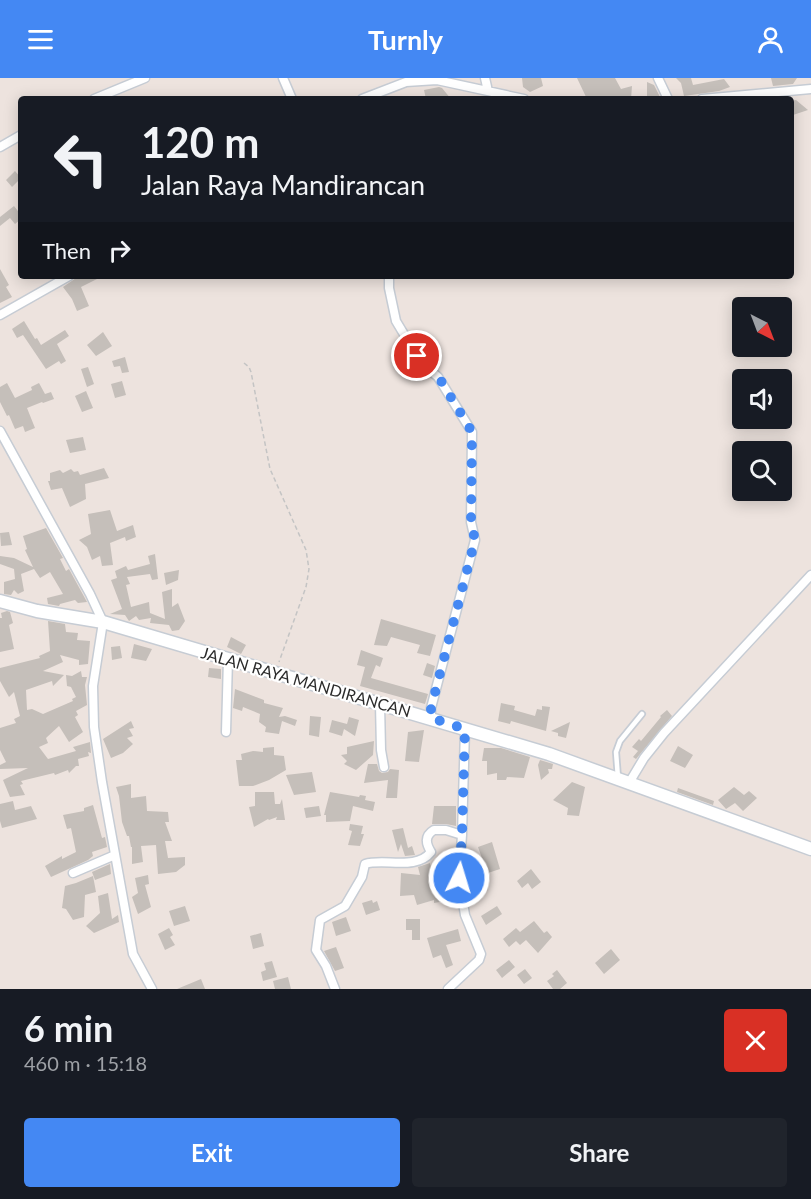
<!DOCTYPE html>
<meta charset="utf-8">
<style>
:root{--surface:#171b24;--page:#20242c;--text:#f1f3f6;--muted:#9ea1a6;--accent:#4488f3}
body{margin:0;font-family:Lato,sans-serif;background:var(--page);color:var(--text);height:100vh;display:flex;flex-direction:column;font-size:22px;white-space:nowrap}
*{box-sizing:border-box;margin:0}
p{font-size:20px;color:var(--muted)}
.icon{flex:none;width:33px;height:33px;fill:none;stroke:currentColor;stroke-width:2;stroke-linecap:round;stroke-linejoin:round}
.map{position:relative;height:911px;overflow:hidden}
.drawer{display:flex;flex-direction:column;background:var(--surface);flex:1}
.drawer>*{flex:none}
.guide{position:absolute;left:18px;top:18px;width:776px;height:183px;border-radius:6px;box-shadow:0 3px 15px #0003;background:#171b24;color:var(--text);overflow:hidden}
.needle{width:39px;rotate:138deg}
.controls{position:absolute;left:732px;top:219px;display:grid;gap:12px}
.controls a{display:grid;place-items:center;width:60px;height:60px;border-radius:6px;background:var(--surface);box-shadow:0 3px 15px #0003;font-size:30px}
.pin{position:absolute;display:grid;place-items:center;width:51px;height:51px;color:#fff;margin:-26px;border:3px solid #fff;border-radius:50%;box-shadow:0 2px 6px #0007}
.me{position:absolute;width:66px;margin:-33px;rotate:5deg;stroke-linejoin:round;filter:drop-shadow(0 0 4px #0008)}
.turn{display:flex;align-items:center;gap:21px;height:126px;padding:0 24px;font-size:27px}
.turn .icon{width:78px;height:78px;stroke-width:2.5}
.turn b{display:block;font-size:42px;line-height:51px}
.then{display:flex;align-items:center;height:57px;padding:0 24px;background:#0003;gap:12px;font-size:22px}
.round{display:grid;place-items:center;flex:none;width:63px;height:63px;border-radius:6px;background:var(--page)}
.summary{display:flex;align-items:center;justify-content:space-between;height:102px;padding:0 24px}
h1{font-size:36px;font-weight:700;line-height:45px}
.cta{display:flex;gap:12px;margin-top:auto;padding:12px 24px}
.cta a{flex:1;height:69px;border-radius:6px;background:var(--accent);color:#fff;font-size:24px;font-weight:700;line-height:69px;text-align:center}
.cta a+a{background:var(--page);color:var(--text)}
header{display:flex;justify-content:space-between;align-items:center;height:78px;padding:0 24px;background:var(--accent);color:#fff;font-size:27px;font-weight:700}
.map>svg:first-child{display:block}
.building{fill:#c5bfba}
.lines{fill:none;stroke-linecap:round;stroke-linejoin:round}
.lane-casing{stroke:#c6ccd4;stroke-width:8}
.street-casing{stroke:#c6ccd4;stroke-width:11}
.secondary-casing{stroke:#c6ccd4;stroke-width:15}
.path{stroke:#c4c4c4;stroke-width:1.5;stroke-dasharray:4.5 3;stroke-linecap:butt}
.lane{stroke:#fff;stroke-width:4.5}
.street{stroke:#fff;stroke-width:8}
.secondary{stroke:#fff;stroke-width:12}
.route{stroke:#4488f3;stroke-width:10;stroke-dasharray:0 18}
.labels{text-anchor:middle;stroke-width:4.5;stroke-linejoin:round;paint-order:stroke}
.street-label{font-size:16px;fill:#2b2b2b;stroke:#fff}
</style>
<header><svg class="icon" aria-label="menu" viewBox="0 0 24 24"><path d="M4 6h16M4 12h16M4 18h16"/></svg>Turnly<svg class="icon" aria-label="person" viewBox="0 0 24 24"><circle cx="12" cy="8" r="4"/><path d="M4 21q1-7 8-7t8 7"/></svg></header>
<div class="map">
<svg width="811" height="911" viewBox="0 0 811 911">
<rect width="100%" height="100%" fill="#ede3de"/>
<path class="building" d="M522,0H541L543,8L530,14L523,9Z
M577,0H615L621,11L632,8L631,21H587Z
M676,0H691L693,7L724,1L730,9L719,13L684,18L681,5Z
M771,0H797L793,6L773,8Z
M647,4L654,7L660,19L647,21Z
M439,9L442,10L451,21H426L424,12Z
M796,22L808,32L790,38V23Z
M15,93L21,100L12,109L6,102Z
M14,128L21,137V141L15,146L10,140L0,148V139Z
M0,191L9,207L6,209L12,219L0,225Z
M79,198H103L81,209L89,228L77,233L72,221L63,209Z
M24,243L35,261L37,260L41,267L65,252L69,258L57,266L66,283L61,286L59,283L46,291L23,257L17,260L12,251Z
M103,254L112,268L96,278L87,267Z
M125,279L129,294L122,295L120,288L114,289L112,283Z
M88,289L94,306L87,309L81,291Z
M122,303L126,317L115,320L111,306Z
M7,305L15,320L32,312L31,309L39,305L45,316L51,314L54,321L43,325L42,324L27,330L35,350L25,354L23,348L15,351L9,337L7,338L0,324V309Z
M86,313L93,330L82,334L75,318Z
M83,359L86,372L70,375L66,362Z
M104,390L109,400L85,406L86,421L70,429L62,410L51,412L48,403H50V395L60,392L63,395L71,391L74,394L78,393L80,397Z
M110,432L117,453L133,447L136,459L126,463L125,459L110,465L113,487L102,488L100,478L92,482L87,469L79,462L91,456L88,436Z
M46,450L63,480L60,481L66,493L69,491L87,524L78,525L75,522L60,526L59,528L48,526L47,520L63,516L50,494L40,500L34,491L21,496L24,513L18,516L14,512L11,517L4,516V504L15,501L14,491L0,486V478L14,480L33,489L25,472L27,471L23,458Z
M9,454L12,467L1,468L0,455Z
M155,476L158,501L152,502L150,496L127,499L130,506L126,507L131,529L149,524L150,535L165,541L162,514L172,511V529L178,525L185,543L179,552L172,553L169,547L150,545L151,540L139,542L136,538L129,543L125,537L110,536L122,531L111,502L117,500L115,493L126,488L128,492L150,486L148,478Z
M179,492L178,502L166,507L164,495Z
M7,533L10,534L13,545L9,547L14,571L0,574V540H2L1,535Z
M381,541L436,557L430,578L417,575L420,567L391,559L387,568L374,567Z
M48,543L65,546L66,554L78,555L77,562L90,563L88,586L79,587V582L60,577L63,584L43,593L64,597L53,608L52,603L26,612L27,632L32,631L43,636L73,623L72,621L76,619L71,609L67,608L66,597L72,598L81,593L82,599H87L85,607L87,627L76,633L78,637L75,639L83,654L69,664L59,648L46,660L48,665L39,669L48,681L76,673L73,669L90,664L91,675L88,674L89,678L78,681L79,688H76L69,695L68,692L55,697L54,695L21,703L23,706L20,707L25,717L10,719L3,702L28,690L0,691V687L6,684L0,672V650L16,645L14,641L20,638L14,614L9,619L0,603V590L40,580L39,578L50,573Z
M231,559L246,567L241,576L227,569Z
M134,566L152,571L146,583L131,580Z
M120,568L122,580L112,582L111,569Z
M361,572L383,580L380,589L376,587L371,600L428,616L425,626L360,608L365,589L357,587Z
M427,585L435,588L432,600L423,597Z
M209,590L221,591V601L208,599Z
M235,611L264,622V625L283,630L279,639L285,638L297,642L295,648L282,643L279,656L265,654L266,649L259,644L260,636L243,629L242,633L233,630Z
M501,625L515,628L514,632L535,638L537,631L542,632V628L550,629L546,653L511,643L510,646L498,643Z
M667,632L672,638L636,681L633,679L638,673L632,669L639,661L641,663L661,639L660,638Z
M310,638L321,639L319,659L309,657Z
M349,639L359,642L355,658L344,651L342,658L329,654L332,642L347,646Z
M131,643L134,650L129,651L133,658L127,660L133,666L123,675L111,680L103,661Z
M570,644L566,660L558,658V655L551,653Z
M424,652L419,684L405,683L408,654Z
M374,663L373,677L356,692L344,686L347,683L341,677L347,676V669Z
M678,668L693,677L685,690L670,683Z
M274,669V677L284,678L286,692L269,702L253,708H239L236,682H242L241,676L253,673L263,674V670Z
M484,670H501L530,679L524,700L507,699L506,702H497V695L487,697V683H482Z
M540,682L553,686L552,691H548L549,695L541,702L538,687Z
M368,686H377L379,693L382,695L388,694L390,691L399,692L397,720H386L388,702L364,705Z
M312,694L316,714L294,717L286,697Z
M572,704L585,709L579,738L567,737L568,730L553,722Z
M131,706V720L146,718L147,733L168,734L169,744H165L172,763H165L168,780L185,779V787L176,794L158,796L156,767L141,768L143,784L132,786V769H131L129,758H127L122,744L119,718L116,709Z
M734,709L744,717L749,713L757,720L743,733L735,725L726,731L718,722Z
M678,710L714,723L713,727L677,714Z
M255,714H274L275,726H280L282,721L285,742H276L277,739L269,742L268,741L254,749L249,729L255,728Z
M330,714L359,719L360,717L366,718L365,722L375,724L373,733L353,728L350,743L326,744V737H324Z
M13,723L15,732L31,728L37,741L2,750L0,743V726Z
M93,727L102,760L105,759L107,769L92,774L93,778L88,782L51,799L45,788L62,778V781L76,774L71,750L67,751L63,737L84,733V730Z
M319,728L321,738L306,740L304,730Z
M434,728H456V748L446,746H432Z
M350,746L363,748L361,756H364L360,768L348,767L352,753L349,752Z
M403,750L408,770L412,768L415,777L405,778L401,766L398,774L392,752Z
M492,764L500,791L482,797L479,787L483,783L478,769Z
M430,785L431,792L440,789L445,823L434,825V822L417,827L414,817L400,818L401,795L420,797L418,789Z
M110,786L111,796L95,802L92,794Z
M531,791L541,804L532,811L528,805L522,810L517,803Z
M148,797L149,806L145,807L151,829L138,836L132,819L138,815L135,800Z
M93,798L96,814L85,817L84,839L73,842L66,831L62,830L65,808L76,805Z
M108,815L112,841L118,837L119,844L94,855L86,848L100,835L98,818Z
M372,822L373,825L377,823L380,832L366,837L362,825Z
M185,828L190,843L174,848L169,833Z
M497,828L502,836L486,847L481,838Z
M346,839L351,853L336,858L332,844Z
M406,841H420V862H412V852H406Z
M534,843L544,855L547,853L552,859L538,875L526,862L520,867L516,863L509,869L503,861L516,850L520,854Z
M169,850L173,857L170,859L175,867L165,872L158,856Z
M458,851L461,863L446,867L453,887L446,890L441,877L433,880L427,860Z
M261,855L264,868L253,871L250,858Z
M336,869L344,890L335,893L324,873Z
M611,871L620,882L604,896L595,885Z
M509,882L515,889L502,900L496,892Z
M272,883L277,899L263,903L261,894L266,892L264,885Z
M525,891L532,900L524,906L517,897Z
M557,892L567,905L560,911H553L547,903L554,898L552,896Z
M288,899L291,911H275L273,903Z
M201,901L205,911H177Z"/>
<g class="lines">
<g class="lane-casing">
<path id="lane" d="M618,700L616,674L620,663L642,636"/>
</g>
<g class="street-casing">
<path id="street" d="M283,0L292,21
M485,0L488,13
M658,0L668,21
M94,21L145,0
M362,21L406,4L437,2L524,21
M702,21L811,11
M0,69L21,57
M389,198V210L396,243L417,278L425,288L438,299L472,354L471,444L475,462L431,630V640
M0,237L69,198
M0,353L90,516L103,544L93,608L94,649L102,704L133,876L152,911
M380,626L381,672L384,689
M226,654L228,581
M629,705L644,680L664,655L811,497
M73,795L115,777
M335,911L326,888L316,872L320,842L345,828L362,799L365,786C385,780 416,793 431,774C426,766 424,758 434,752H446L462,757
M448,911L479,882L481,876L465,837L459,800L462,757L465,651"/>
</g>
<g class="secondary-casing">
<path id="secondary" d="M0,523L37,533L103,544L549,676L811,771"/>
</g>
<path class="path" d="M244,285L249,289L251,294L270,391L306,472L309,491L306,509L279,584"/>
<use href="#lane" class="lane"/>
<use href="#street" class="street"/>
<use href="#secondary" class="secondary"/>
</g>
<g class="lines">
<path class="route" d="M417,278L425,288L438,298L472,354L471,444L475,462L431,630V640L465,651L462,757L459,800"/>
</g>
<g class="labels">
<g class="street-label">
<text transform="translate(306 604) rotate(16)" y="6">JALAN RAYA MANDIRANCAN</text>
</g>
</g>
</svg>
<div class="controls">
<a><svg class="needle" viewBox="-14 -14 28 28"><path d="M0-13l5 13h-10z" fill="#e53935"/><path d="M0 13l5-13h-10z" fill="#9ea1a6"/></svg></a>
<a><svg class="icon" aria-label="sound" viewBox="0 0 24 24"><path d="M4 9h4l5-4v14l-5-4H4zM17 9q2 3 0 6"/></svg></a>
<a><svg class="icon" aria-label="search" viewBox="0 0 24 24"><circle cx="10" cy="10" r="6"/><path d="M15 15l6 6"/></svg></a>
</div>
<div class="pin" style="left:417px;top:278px;background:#d93025"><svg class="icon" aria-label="arrive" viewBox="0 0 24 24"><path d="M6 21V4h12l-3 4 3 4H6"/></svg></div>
<svg class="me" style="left:459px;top:800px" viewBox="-20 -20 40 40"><circle r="17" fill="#4488f3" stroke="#fff" stroke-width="3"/><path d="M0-11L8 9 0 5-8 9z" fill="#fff"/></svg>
<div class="guide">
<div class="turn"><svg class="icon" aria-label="left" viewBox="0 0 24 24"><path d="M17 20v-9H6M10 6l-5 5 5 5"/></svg><div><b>120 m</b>Jalan Raya Mandirancan</div></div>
<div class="then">Then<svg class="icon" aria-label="right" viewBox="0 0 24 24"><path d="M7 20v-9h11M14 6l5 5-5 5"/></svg></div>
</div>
</div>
<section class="drawer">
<div class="summary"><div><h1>6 min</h1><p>460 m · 15:18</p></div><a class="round" style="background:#d93025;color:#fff"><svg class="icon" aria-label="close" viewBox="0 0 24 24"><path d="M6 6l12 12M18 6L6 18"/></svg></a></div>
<div class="cta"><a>Exit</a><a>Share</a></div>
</section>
